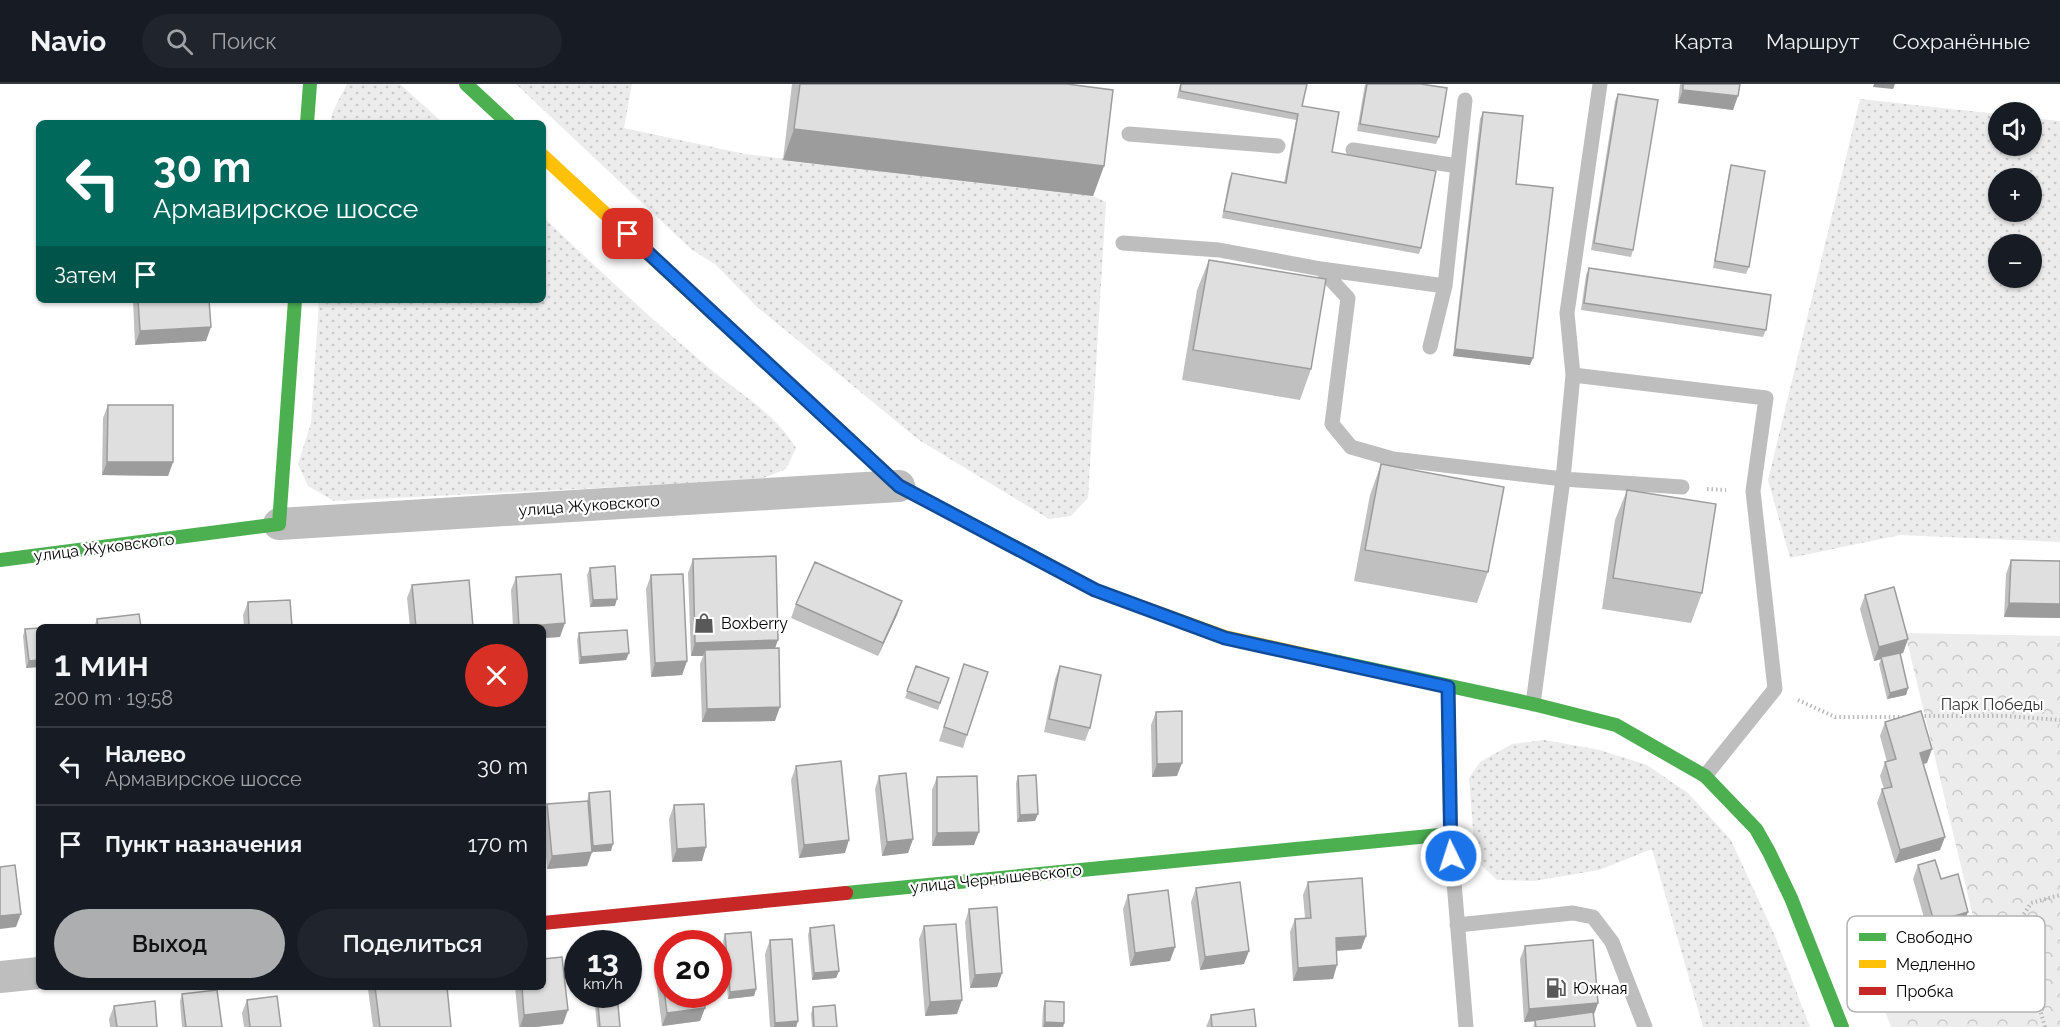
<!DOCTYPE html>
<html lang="ru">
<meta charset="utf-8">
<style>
:root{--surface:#171b24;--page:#20242c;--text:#f1f3f6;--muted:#9ea1a6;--line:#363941;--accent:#adaeaf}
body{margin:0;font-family:Raleway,sans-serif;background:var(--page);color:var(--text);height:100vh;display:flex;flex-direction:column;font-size:22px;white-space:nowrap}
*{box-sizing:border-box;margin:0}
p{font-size:20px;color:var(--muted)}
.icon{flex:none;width:33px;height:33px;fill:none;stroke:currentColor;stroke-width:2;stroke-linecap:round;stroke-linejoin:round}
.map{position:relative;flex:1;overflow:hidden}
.panel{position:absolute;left:36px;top:540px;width:510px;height:366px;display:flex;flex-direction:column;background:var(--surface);border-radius:9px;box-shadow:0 2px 4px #0004}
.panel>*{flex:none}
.top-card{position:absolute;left:36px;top:36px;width:510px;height:183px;border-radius:9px;box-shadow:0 2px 4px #0004;background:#00695c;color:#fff;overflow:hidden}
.buttons{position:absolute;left:1988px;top:18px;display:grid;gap:12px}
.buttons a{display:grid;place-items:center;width:54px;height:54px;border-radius:50%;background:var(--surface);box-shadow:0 2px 4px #0004;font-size:30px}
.speed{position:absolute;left:564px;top:846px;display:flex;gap:12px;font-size:30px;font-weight:700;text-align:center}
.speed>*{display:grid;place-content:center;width:78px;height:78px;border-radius:50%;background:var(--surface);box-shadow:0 2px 4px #0004;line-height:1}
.speed small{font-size:15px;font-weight:400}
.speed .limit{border:9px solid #d22;background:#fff;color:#111}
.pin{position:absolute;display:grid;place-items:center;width:51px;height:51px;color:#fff;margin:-26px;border-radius:12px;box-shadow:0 3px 9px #0006}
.me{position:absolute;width:66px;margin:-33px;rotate:356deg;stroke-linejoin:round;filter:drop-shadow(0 0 4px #0008)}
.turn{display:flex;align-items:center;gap:21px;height:126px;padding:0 18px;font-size:27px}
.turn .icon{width:78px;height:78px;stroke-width:2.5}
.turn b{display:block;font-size:42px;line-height:51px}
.then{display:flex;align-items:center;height:57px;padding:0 18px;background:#0003;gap:12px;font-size:22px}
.round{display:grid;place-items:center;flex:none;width:63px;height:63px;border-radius:32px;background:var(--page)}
.head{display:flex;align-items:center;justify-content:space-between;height:102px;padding:0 18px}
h1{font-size:36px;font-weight:600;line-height:45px}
.primary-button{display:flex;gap:12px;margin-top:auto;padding:12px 18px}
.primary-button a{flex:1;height:69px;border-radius:36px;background:var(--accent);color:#111;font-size:24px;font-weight:600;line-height:69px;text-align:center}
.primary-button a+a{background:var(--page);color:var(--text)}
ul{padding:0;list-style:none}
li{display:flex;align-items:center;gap:18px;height:78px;padding:0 18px;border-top:2px solid var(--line)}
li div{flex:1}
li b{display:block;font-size:22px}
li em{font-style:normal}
header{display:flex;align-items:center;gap:36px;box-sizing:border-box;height:84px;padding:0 30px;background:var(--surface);border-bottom:2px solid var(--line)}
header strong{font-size:28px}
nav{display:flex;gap:33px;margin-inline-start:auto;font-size:21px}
.search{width:420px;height:54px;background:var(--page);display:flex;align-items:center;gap:15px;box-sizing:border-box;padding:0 21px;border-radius:33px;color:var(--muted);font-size:22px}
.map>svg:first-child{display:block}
.grass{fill:url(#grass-dots);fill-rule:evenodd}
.park{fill:url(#park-crowns)}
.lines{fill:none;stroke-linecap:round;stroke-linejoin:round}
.path{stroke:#b9b9b9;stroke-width:4;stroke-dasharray:1.5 3;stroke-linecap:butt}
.lane{stroke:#bebebe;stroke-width:15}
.street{stroke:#bebebe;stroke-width:32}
.fast{stroke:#4caf50;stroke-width:14}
.slow{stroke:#ffc107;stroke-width:14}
.jam{stroke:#c62828;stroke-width:14}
.wall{fill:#c0c0c0}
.shaded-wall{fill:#9c9c9c}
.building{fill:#dfdfdf;stroke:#9c9c9c;stroke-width:1.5}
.route-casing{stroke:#114b97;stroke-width:15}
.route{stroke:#1a73e8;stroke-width:10}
.labels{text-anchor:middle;stroke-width:4.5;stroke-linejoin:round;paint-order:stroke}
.street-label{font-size:16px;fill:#000;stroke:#fff}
.poi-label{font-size:16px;fill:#000;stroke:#fff;text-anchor:start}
.park-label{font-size:16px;fill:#333;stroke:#fff}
.key{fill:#fff;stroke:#b2b2b2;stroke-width:1.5}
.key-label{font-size:16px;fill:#000}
</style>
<header>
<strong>Navio</strong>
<div class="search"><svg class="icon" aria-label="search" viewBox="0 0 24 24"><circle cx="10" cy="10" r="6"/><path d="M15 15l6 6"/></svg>Поиск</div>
<nav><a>Карта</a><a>Маршрут</a><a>Сохранённые</a></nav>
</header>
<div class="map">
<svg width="2060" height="943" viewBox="0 0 2060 943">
<defs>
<pattern id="grass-dots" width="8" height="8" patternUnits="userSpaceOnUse" patternTransform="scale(1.5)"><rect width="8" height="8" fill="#ececec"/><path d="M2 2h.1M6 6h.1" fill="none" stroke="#c9c9c9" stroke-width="1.8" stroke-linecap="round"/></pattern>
<pattern id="park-crowns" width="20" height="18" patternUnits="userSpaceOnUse" patternTransform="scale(1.5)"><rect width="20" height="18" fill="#ececec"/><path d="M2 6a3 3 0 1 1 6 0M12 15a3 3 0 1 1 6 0" fill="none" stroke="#c9c9c9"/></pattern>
</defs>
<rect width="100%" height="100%" fill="#fff"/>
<path class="grass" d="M347,0H400L443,39H331L332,29Z
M516,0H632L624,44L745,70L1093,112L1106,118L1088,414L1071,432L1049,435L919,356L757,223L716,181L691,165Z
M1860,15L1998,30V62H2031V34L2060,37V458L1900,451L1790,474L1768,396ZM2031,94V128H1998V94ZM2031,160V194H1998V160Z
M543,133C597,184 652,236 709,284C740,310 775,329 796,364L786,385L758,396L334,417L308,402L298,380L311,339L319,216H543Z
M1545,656L1600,666L1647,681L1688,709L1731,756L1775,852L1810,943H1703L1652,765L1599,786L1534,797L1497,796L1481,781L1474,758L1469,694L1480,678L1512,660Z"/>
<path class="park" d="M1905,549L2060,552V943H1891L1881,917L1916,863L1977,849Z"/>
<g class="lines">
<path class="path" d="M1707,405L1726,406
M1798,616L1835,633H1906
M1920,632H2006L2060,636
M2045,943L2031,894L2020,836L2031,819L2060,811"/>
<path class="lane" d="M1129,50L1278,62
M1353,66L1458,82
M1123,159L1219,166L1321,185L1348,214L1332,340L1351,363L1393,375L1563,395L1682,403
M1321,185L1445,202
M1430,263L1445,202L1465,16
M1573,291L1766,314L1753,407L1775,605L1705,692
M1533,620L1563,395L1573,291L1567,229L1600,0
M1450,750L1466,943
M1457,841L1573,829L1593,833L1612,858L1645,943"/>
<path class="street" d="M279,440L899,402
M0,893L39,889"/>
<path class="fast" d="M466,0L508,39
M307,39L310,0
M708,225L899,402L1045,479
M0,476L279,440L295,216
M1311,572L1533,620L1616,641L1705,692L1756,745L1769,768L1791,814L1842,943
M846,809L1450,750V734"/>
<path class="slow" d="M543,72L708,225
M1045,479L1095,506L1225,553L1311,572
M1448,603L1450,734"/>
<path class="jam" d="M543,839L846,809"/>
</g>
<path class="wall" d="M792,0H1067L1104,82L1093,112L783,76Z
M1180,0H1307L1302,22L1332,68L1421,164L1419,170L1222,134L1229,96L1232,89L1284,99L1296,36L1177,14Z
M1365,0H1421L1439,53L1436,60L1357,47Z
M1680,0H1740L1733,26L1678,19Z
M1618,10L1633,166L1631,173L1591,166L1615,17Z
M1483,28L1516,100L1530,281L1453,272L1480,35Z
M1731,81L1749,183L1746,190L1713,184L1729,88Z
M1209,176L1311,285L1300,316L1182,296L1197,206Z
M1589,184L1766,246L1763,253L1581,226L1586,191Z
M133,216H209L206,257L135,261Z
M108,321L173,378L168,392L102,391L103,334Z
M1381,380L1488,488L1477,519L1354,497L1370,411Z
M1627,406L1702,509L1691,539L1602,525L1615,436Z
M693,475L775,564V637L702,638L700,580L703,572H691L688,489Z
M2011,476L2060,477V534L2004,533L2006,490Z
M590,484L615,522L590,523L587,491Z
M651,491L687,577L682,591L651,593L646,505Z
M516,493L560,553L543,554V543H513L511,506Z
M412,501L473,543H410L407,514Z
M1865,511L1908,555L1903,569L1900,570L1908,604L1906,611L1887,615L1879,580L1881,575L1874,577L1860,525Z
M902,517L897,531L878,572L791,534L796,520Z
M248,518L292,543H244L243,531Z
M97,535L141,543H94Z
M25,545L39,583L26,584L23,552Z
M579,549L626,576L579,580L577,556Z
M964,580L967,651L963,664L939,657Z
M916,582L949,594L938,626L905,614Z
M1060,582L1090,644L1085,657L1044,648L1055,595Z
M1156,628L1177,692L1152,693L1151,641Z
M1885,638L1927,679L1923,680L1940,766L1895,779L1877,719L1882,705H1884L1880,692L1885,678H1887L1880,652Z
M796,682L845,769L799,774L791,696Z
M879,692L913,755L908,769L882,772L875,705Z
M1018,692L1035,737L1017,738L1016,699Z
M937,693L974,761L932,762V706Z
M589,709L611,767L592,768L587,782L547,785L543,732L547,720L587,717Z
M674,721L702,777L672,778L669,735Z
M1918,781L1941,795L1963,841L1929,851L1913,795Z
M1308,798L1366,852L1361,865L1337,867L1333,895L1293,897L1290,848L1295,835L1305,834L1303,811Z
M1196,804L1244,880L1200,886L1191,818Z
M1128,811L1175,863L1170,877L1130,882L1123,825Z
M969,825L1002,889L997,903L970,904L965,838Z
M924,842L957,930L925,932L919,855Z
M810,844L839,887L836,894L812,896L808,851Z
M725,850L756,905L754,912L728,915L723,857Z
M770,856L798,937L796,943H770L765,870Z
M1525,862L1598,919L1593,933L1595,943H1533L1535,937L1524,938L1520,875Z
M659,867L705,924L700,937L662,942L654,880Z
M369,903H447L451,943H373L368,905Z
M515,903H543L563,940L535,943H519Z
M182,910L222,943H182L180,917Z
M594,910H617L620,943H597Z
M247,916L281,943H244L242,929Z
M1045,917L1064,939L1063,943H1042L1043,924Z
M114,922L157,943H110L109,935Z
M813,923L837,943H812L811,930Z
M1211,931L1256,943H1206Z"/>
<path class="shaded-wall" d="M1874,0H1895L1893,5L1873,3Z
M1683,6L1738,12L1733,26L1678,19Z
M794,45L1104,82L1093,112L783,76Z
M211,243L206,257L135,261L140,247Z
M1455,265L1533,274L1530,281L1453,272Z
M107,378H173L168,392L102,391Z
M617,515L615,522L590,523L593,516Z
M902,517L897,531L878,572L883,559Z
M2009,519L2060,520V534L2004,533Z
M565,539L560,553L543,554V543H519Z
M1908,555L1903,569L1874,577L1879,563Z
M778,556L773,570L705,566L703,572H691L695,559Z
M629,569L626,576L579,580L581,573Z
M39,576V583L26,584L29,577Z
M687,577L682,591L651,593L655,579Z
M1908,604L1906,611L1887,615L1890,609Z
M780,623L775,637L702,638L707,625Z
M1932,665L1927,679L1915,682L1920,669Z
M1182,679L1177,692L1152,693L1157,680Z
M1038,730L1035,737L1017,738L1020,731Z
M979,748L974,761L932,762L937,749Z
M1945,753L1940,766L1895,779L1900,766Z
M913,755L908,769L882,772L887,758Z
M849,756L845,769L799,774L804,761Z
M613,760L611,767L592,768L587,782L547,785L552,772L590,768L593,762Z
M706,763L702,777L672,778L677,765Z
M1968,828L1963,841L1929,851L1934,838Z
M21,830L16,843L0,845V832Z
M1366,852L1361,865L1331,867L1336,854Z
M1175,863L1170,877L1130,882L1135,869Z
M1249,867L1244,880L1200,886L1205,873Z
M1337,881L1333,895L1293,897L1298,884Z
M839,887L836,894L812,896L814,889Z
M1002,889L997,903L970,904L975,891Z
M756,905L754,912L728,915L730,908Z
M962,916L957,930L925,932L930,918Z
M1598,919L1593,933L1524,938L1529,925Z
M705,924L700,937L662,942L667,929Z
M568,926L563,940L535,943H520L524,931Z
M798,937L796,943H774L775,939Z
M1045,938L1064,939L1063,943H1043Z"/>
<path class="building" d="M800,0H1067L1113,6L1104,82L794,45Z
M1181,0H1307L1302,22L1339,28L1332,68L1436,87L1421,164L1224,127L1232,89L1286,99L1298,30L1180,7Z
M1367,0H1421L1447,4L1439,53L1360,40Z
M1683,0H1740L1738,12L1683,6Z
M1618,10L1658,16L1633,166L1594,159Z
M1483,28L1523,32L1516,100L1553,104L1533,274L1455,265Z
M1731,81L1765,87L1749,183L1715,177Z
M1209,176L1326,195L1311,285L1193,266Z
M1589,184L1771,211L1766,246L1584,219Z
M138,216H209L211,243L140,247Z
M108,321H173V378H107Z
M1381,380L1504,403L1488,488L1365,466Z
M1627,406L1716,420L1702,509L1613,494Z
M776,472L778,556L695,559L693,475Z
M2011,476L2060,477V520L2009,519Z
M815,478L902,517L883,559L796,520Z
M615,482L617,515L593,516L590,484Z
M561,490L565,539L519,543L516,493Z
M683,490L687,577L655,579L651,491Z
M469,496L473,543H416L412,501Z
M1894,503L1908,555L1879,563L1865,511Z
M290,516L292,543H249L248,518Z
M139,530L141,543H98L97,535Z
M39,544V576L29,577L25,545Z
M627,546L629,569L581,573L579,549Z
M779,564L780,623L707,625L705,566Z
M1900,569L1908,604L1890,609L1881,573Z
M964,580L988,588L967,651L944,643Z
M916,582L949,594L940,619L907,607Z
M1060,582L1101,591L1090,644L1049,635Z
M1182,627V679L1157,680L1156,628Z
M1921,627L1932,665L1920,669L1945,753L1900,766L1882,705L1892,703L1885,678L1896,675L1885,638Z
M841,677L849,756L804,761L796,682Z
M906,689L913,755L887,758L879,692Z
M1036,691L1038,730L1020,731L1018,692Z
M977,692L979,748L937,749V693Z
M610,707L613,760L593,762L589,709Z
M588,717L592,768L552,772L547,720Z
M704,720L706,763L677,765L674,721Z
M1935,776L1941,795L1958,790L1968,828L1934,838L1918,781Z
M15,781L21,830L0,832V783Z
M1362,794L1366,852L1336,854L1337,881L1298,884L1295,835L1311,834L1308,798Z
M1240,798L1249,867L1205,873L1196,804Z
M1168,806L1175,863L1135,869L1128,811Z
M997,823L1002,889L975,891L969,825Z
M956,840L962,916L930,918L924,842Z
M834,841L839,887L814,889L810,844Z
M751,848L756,905L730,908L725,850Z
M792,855L798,937L775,939L770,856Z
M1593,856L1598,919L1529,925L1525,862Z
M668,866V910H704L705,924L667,929L659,867Z
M562,873L568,926L524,931L522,903H543V875Z
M375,903H447L451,943H380Z
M217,906L222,943H186L182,910Z
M597,910H617L620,943H600Z
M277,912L281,943H250L247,916Z
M155,917L157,943H117L114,922Z
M1045,917L1064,918V939L1045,938Z
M835,921L837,943H814L813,923Z
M1254,925L1256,943H1212L1211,931Z
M1593,928L1595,943H1536L1535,936Z"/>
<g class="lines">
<g class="route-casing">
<path id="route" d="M628,150L899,402L1095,506L1225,554L1448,603L1451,772"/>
</g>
<use href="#route" class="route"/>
</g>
<defs>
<g id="shop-bare" transform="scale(1.62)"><path d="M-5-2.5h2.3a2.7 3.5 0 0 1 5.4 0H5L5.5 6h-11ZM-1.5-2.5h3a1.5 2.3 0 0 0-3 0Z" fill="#595959" stroke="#fff" stroke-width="2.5" paint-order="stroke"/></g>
<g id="fuel-bare" transform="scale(1.62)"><path d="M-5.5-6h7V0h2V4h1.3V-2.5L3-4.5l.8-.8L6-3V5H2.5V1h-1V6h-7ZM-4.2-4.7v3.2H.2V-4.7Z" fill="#595959" stroke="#fff" stroke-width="2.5" paint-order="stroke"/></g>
</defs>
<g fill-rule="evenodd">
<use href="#shop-bare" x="704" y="539"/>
<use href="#fuel-bare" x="1556" y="904"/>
</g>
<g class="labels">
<g class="street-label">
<text transform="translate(589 421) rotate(-4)" y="6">улица Жуковского</text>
<text transform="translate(104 463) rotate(-7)" y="6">улица Жуковского</text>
<text transform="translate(996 794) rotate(-6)" y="6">улица Чернышевского</text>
</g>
<g class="poi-label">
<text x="721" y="545">Boxberry</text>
<text x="1573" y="910">Южная</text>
</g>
<g class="park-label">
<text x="1992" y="626">Парк Победы</text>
</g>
</g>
<rect x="1847" y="832" width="198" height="96" rx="9" class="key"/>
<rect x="1859" y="849" width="27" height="8" fill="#4caf50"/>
<rect x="1859" y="876" width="27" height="8" fill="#ffc107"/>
<rect x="1859" y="903" width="27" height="8" fill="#c62828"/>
<g class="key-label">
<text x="1896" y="859">Свободно</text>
<text x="1896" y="886">Медленно</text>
<text x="1896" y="913">Пробка</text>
</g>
</svg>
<div class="buttons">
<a><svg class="icon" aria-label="sound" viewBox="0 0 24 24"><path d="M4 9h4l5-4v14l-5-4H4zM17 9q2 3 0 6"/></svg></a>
<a>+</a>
<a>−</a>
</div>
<div class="speed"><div>13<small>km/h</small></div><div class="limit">20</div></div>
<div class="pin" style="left:628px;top:150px;background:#d93025"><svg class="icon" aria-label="arrive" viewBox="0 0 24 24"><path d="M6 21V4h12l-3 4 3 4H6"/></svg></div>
<svg class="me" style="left:1451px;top:772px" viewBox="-20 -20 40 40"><circle r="17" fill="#1a73e8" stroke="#fff" stroke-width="3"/><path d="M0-11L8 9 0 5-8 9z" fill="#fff"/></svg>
<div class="top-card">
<div class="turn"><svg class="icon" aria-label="left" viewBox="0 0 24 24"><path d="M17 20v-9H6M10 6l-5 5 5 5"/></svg><div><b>30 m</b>Армавирское шоссе</div></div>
<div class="then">Затем<svg class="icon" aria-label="arrive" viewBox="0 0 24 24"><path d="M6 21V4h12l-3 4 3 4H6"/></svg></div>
</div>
<section class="panel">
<div class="head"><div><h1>1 мин</h1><p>200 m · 19:58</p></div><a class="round" style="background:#d93025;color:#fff"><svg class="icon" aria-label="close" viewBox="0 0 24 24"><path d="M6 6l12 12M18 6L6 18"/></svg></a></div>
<ul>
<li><svg class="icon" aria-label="left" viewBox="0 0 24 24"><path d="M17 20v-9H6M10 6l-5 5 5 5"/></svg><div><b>Налево</b><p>Армавирское шоссе</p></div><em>30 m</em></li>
<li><svg class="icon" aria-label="arrive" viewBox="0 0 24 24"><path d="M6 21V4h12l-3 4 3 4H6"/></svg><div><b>Пункт назначения</b></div><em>170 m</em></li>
</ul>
<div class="primary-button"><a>Выход</a><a>Поделиться</a></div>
</section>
</div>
